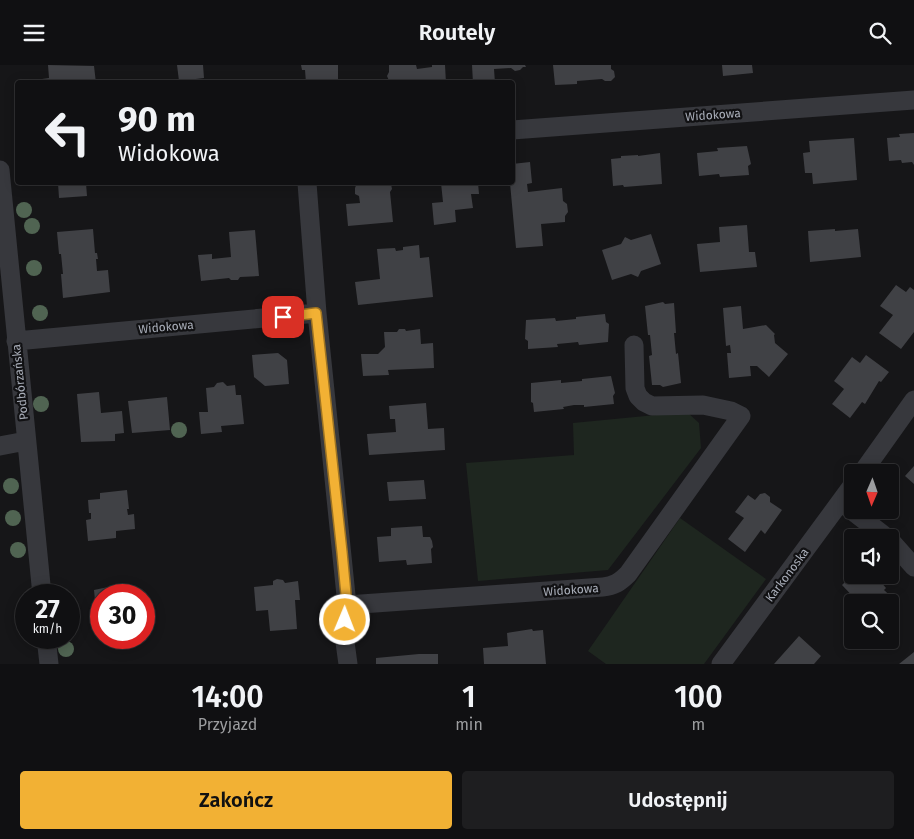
<!DOCTYPE html>
<html lang="pl">
<meta charset="utf-8">
<style>
:root{--surface:#101012;--page:#1e1e20;--text:#f1f3f6;--muted:#9c9d9f;--line:#303032;--accent:#f2b134}
body{margin:0;font-family:"Fira Sans",sans-serif;background:var(--page);color:var(--text);height:100vh;display:flex;flex-direction:column;font-size:19px;white-space:nowrap}
*{box-sizing:border-box;margin:0}
p{font-size:16px;color:var(--muted)}
.icon{flex:none;width:28px;height:28px;fill:none;stroke:currentColor;stroke-width:2;stroke-linecap:round;stroke-linejoin:round}
.map{position:relative;height:599px;overflow:hidden}
.drawer{display:flex;flex-direction:column;background:var(--surface);flex:1}
.drawer>*{flex:none}
.hud{position:absolute;left:15px;top:15px;width:500px;height:105px;border-radius:5px;box-shadow:0 2px 12px #0003,0 0 0 1px var(--line);background:#101012;color:var(--text);overflow:hidden}
.needle{width:32px;rotate:182deg}
.controls{position:absolute;left:844px;top:399px;display:grid;gap:10px}
.controls a{display:grid;place-items:center;width:55px;height:55px;border-radius:5px;background:var(--surface);box-shadow:0 2px 12px #0003,0 0 0 1px var(--line);font-size:25px}
.speed{position:absolute;left:15px;top:519px;display:flex;gap:10px;font-size:25px;font-weight:700;text-align:center}
.speed>*{display:grid;place-content:center;width:65px;height:65px;border-radius:50%;background:var(--surface);box-shadow:0 2px 12px #0003,0 0 0 1px var(--line);line-height:1}
.speed small{font-size:12px;font-weight:400}
.speed .limit{border:8px solid #d22;background:#fff;color:#111}
.pin{position:absolute;display:grid;place-items:center;width:42px;height:42px;color:#fff;margin:-21px;border-radius:10px;box-shadow:0 2px 8px #0006}
.me{position:absolute;width:55px;margin:-28px;rotate:1deg;stroke-linejoin:round;filter:drop-shadow(0 0 4px #0008)}
.turn{display:flex;align-items:center;gap:18px;height:105px;padding:0 20px;font-size:22px}
.turn .icon{width:65px;height:65px;stroke-width:2.5}
.turn b{display:block;font-size:35px;line-height:42px}
.eta{display:flex;justify-content:space-evenly;align-items:center;height:85px;text-align:center}
.eta b{font-size:30px;font-weight:600;line-height:35px}
.primary-button{display:flex;gap:10px;margin-top:auto;padding:10px 20px}
.primary-button a{flex:1;height:58px;border-radius:5px;background:var(--accent);color:#111;font-size:20px;font-weight:600;line-height:58px;text-align:center}
.primary-button a+a{background:var(--page);color:var(--text)}
header{display:flex;justify-content:space-between;align-items:center;height:65px;padding:0 20px;background:var(--surface);font-size:22px;font-weight:600}
.map>svg:first-child{display:block}
.green{fill:#1e261f}
.building{fill:#404145}
.lines{fill:none;stroke-linecap:round;stroke-linejoin:round}
.street{stroke:#37383d;stroke-width:19}
.tree{fill:#506452}
.route-casing{stroke:#9d7322;stroke-width:12}
.route{stroke:#f2b134;stroke-width:9}
.labels{text-anchor:middle;stroke-width:4.5;stroke-linejoin:round;paint-order:stroke}
.street-label{font-size:12px;fill:#a8adb8;stroke:#111113}
</style>
<header><svg class="icon" aria-label="menu" viewBox="0 0 24 24"><path d="M4 6h16M4 12h16M4 18h16"/></svg>Routely<svg class="icon" aria-label="search" viewBox="0 0 24 24"><circle cx="10" cy="10" r="6"/><path d="M15 15l6 6"/></svg></header>
<div class="map">
<svg width="914" height="599" viewBox="0 0 914 599">
<rect width="100%" height="100%" fill="#161618"/>
<path class="green" d="M687,347L699,358L701,383L608,505L478,516L466,398L574,390L573,358Z
M680,453L766,514L704,599H606L588,586Z"/>
<path class="building" d="M48,0L94,1L96,18H43L42,14L49,13Z
M177,0H203L204,13L179,16Z
M301,0H338V16L306,18L305,5H302Z
M389,0H416L417,4L432,2V0H445L446,18H390L387,11L389,7Z
M472,0H525L526,2H523L520,5L515,6L511,3L494,4L495,18H473Z
M553,0H611V4L614,6L615,12L611,16H605L602,14L577,16V19L555,20Z
M722,0H752L753,8L723,11Z
M914,68V100L912,97L902,98L901,95L889,96L887,73L900,72L899,69Z
M854,73L857,115L813,119L812,108H805L803,88L810,87L809,76Z
M747,81L751,99L748,101L749,110L720,112L719,109L699,111L697,88L718,86L717,83Z
M660,88L662,119L624,122L623,120L613,121L611,94L621,93V91L638,90V91Z
M530,97L532,118L527,119L528,127L562,123L563,136L567,139L568,147L565,151V157L541,159L543,181L516,183L510,118H512V99Z
M58,118H86L87,131L59,133Z
M357,118H389L391,119L392,124L390,127L393,157L348,161L346,139L360,138L359,131L355,129V123Z
M441,118H478L479,129H471L473,143L455,145L456,157L434,160L432,138L443,137Z
M747,160L749,187H755L757,202L700,207L697,179L720,177L719,162Z
M93,164L95,188H97L98,194H96L97,206L108,205L110,227L63,233L61,209H63L61,189H59L57,167Z
M835,164V166L858,164L861,192L810,197L808,166Z
M255,165L259,211L240,212L238,215H231L229,213L201,216L198,190L212,189V194L231,192L229,167Z
M651,169L661,199L641,206L638,212L631,209L612,215L602,185L621,179L625,172L631,175Z
M419,180L420,193L429,192L433,232L358,240L355,217L380,214L377,184L395,183L396,186L403,185V182Z
M896,220L906,227L910,222L914,225V267L901,284L879,268L893,250L880,241Z
M663,237L665,239L674,238L676,268H674L676,289L678,288L681,318L663,322L660,320H652L649,291L652,290L650,270H648L645,241Z
M741,241L743,264L766,260L775,269L774,270L775,278L788,289L769,312L757,301H750L751,311L729,313L727,288H731L730,280L726,281L723,243Z
M605,249L606,257L609,259L608,277L579,280L578,277L568,278L557,279L558,282L528,284V276L525,274L526,255L555,253L556,256L576,254V252Z
M399,264H405L406,266L420,264L421,279L433,278L434,303L388,305L389,310L363,311L361,289H378L385,282L384,267H397Z
M278,288L287,295L289,319L265,321L254,312L252,290Z
M866,290L889,307L881,317L879,316L865,339L862,337L850,353L832,339L844,324L834,316L852,292L860,298Z
M611,311L615,328L613,331L614,339L584,342V340H574L563,342L564,344L534,347L533,338L531,337V318L561,315V318L582,316V314Z
M223,317L227,321L235,320L236,330H241L244,359L221,361L222,367L201,369L199,347H208L206,323L214,322L217,318Z
M99,327L101,348L122,346L124,368L115,369V376L81,377L77,329Z
M167,332L170,365L132,368L128,336Z
M426,338L428,364L444,363L445,385L369,390L367,369L396,367L395,354H390L389,341Z
M914,401V419L905,411Z
M424,415L426,434L389,436L387,417Z
M127,425L129,444H127L128,450L134,449L135,464L116,466V473L88,476L86,455L91,454V448H89L88,435L100,434V428Z
M765,428L770,432V437L782,445L765,469L761,465L745,487L728,474L744,453L735,447L748,430L755,435L760,429Z
M422,461L423,472H430L432,476L433,482L431,484L432,498L407,500L406,495L379,497L377,472L391,471V463Z
M852,510H875L886,523L884,525L899,539L890,548V538H859L842,520Z
M277,514L283,515L285,518L298,516L300,535H295L297,564L270,566L268,545L256,546L254,522L273,520V516Z
M113,521L118,523V528L121,530H101V566H98L94,525Z
M532,564L533,566L543,565L546,599H484L483,583L508,581L507,568Z
M799,571L821,591L814,599H774Z
M102,572H131V575L102,578Z
M914,587V599H899Z
M419,589H438V599H376V593Z"/>
<g class="lines">
<path class="street" d="M512,65L914,35
M0,105L42,530
M307,118L317,248L347,540L344,570L348,599
M16,276L317,248
M0,381L26,376
M862,408L914,335
M841,437L886,472
M890,475L914,502
M347,540L603,522C614,521 620,517 628,509L741,351L731,346L703,340L652,341L644,337L638,331L635,323L634,280
M46,572L49,599
M721,599L852,421"/>
</g>
<g class="tree">
<circle cx="24" cy="145" r="8"/>
<circle cx="32" cy="161" r="8"/>
<circle cx="34" cy="203" r="8"/>
<circle cx="40" cy="248" r="8"/>
<circle cx="41" cy="339" r="8"/>
<circle cx="179" cy="365" r="8"/>
<circle cx="11" cy="421" r="8"/>
<circle cx="13" cy="453" r="8"/>
<circle cx="18" cy="485" r="8"/>
<circle cx="66" cy="584" r="8"/>
</g>
<g class="lines">
<g class="route-casing">
<path id="route" d="M283,252L316,248L342,487L347,540L345,555"/>
</g>
<use href="#route" class="route"/>
</g>
<g class="labels">
<g class="street-label">
<text transform="translate(713 50) rotate(-4)" y="4">Widokowa</text>
<text transform="translate(166 262) rotate(-5)" y="4">Widokowa</text>
<text transform="translate(20 317) rotate(-96)" y="4">Podbórzańska</text>
<text transform="translate(787 510) rotate(-53)" y="4">Karkonoska</text>
<text transform="translate(571 525) rotate(-4)" y="4">Widokowa</text>
</g>
</g>
</svg>
<div class="controls">
<a><svg class="needle" viewBox="-14 -14 28 28"><path d="M0-13l5 13h-10z" fill="#e53935"/><path d="M0 13l5-13h-10z" fill="#9c9d9f"/></svg></a>
<a><svg class="icon" aria-label="sound" viewBox="0 0 24 24"><path d="M4 9h4l5-4v14l-5-4H4zM17 9q2 3 0 6"/></svg></a>
<a><svg class="icon" aria-label="search" viewBox="0 0 24 24"><circle cx="10" cy="10" r="6"/><path d="M15 15l6 6"/></svg></a>
</div>
<div class="speed"><div>27<small>km/h</small></div><div class="limit">30</div></div>
<div class="pin" style="left:283px;top:252px;background:#d93025"><svg class="icon" aria-label="arrive" viewBox="0 0 24 24"><path d="M6 21V4h12l-3 4 3 4H6"/></svg></div>
<svg class="me" style="left:345px;top:555px" viewBox="-20 -20 40 40"><circle r="17" fill="#f2b134" stroke="#fff" stroke-width="3"/><path d="M0-11L8 9 0 5-8 9z" fill="#fff"/></svg>
<div class="hud">
<div class="turn"><svg class="icon" aria-label="left" viewBox="0 0 24 24"><path d="M17 20v-9H6M10 6l-5 5 5 5"/></svg><div><b>90 m</b>Widokowa</div></div>
</div>
</div>
<section class="drawer">
<div class="eta">
<div><b>14:00</b><p>Przyjazd</p></div>
<div><b>1</b><p>min</p></div>
<div><b>100</b><p>m</p></div>
</div>
<div class="primary-button"><a>Zakończ</a><a>Udostępnij</a></div>
</section>
